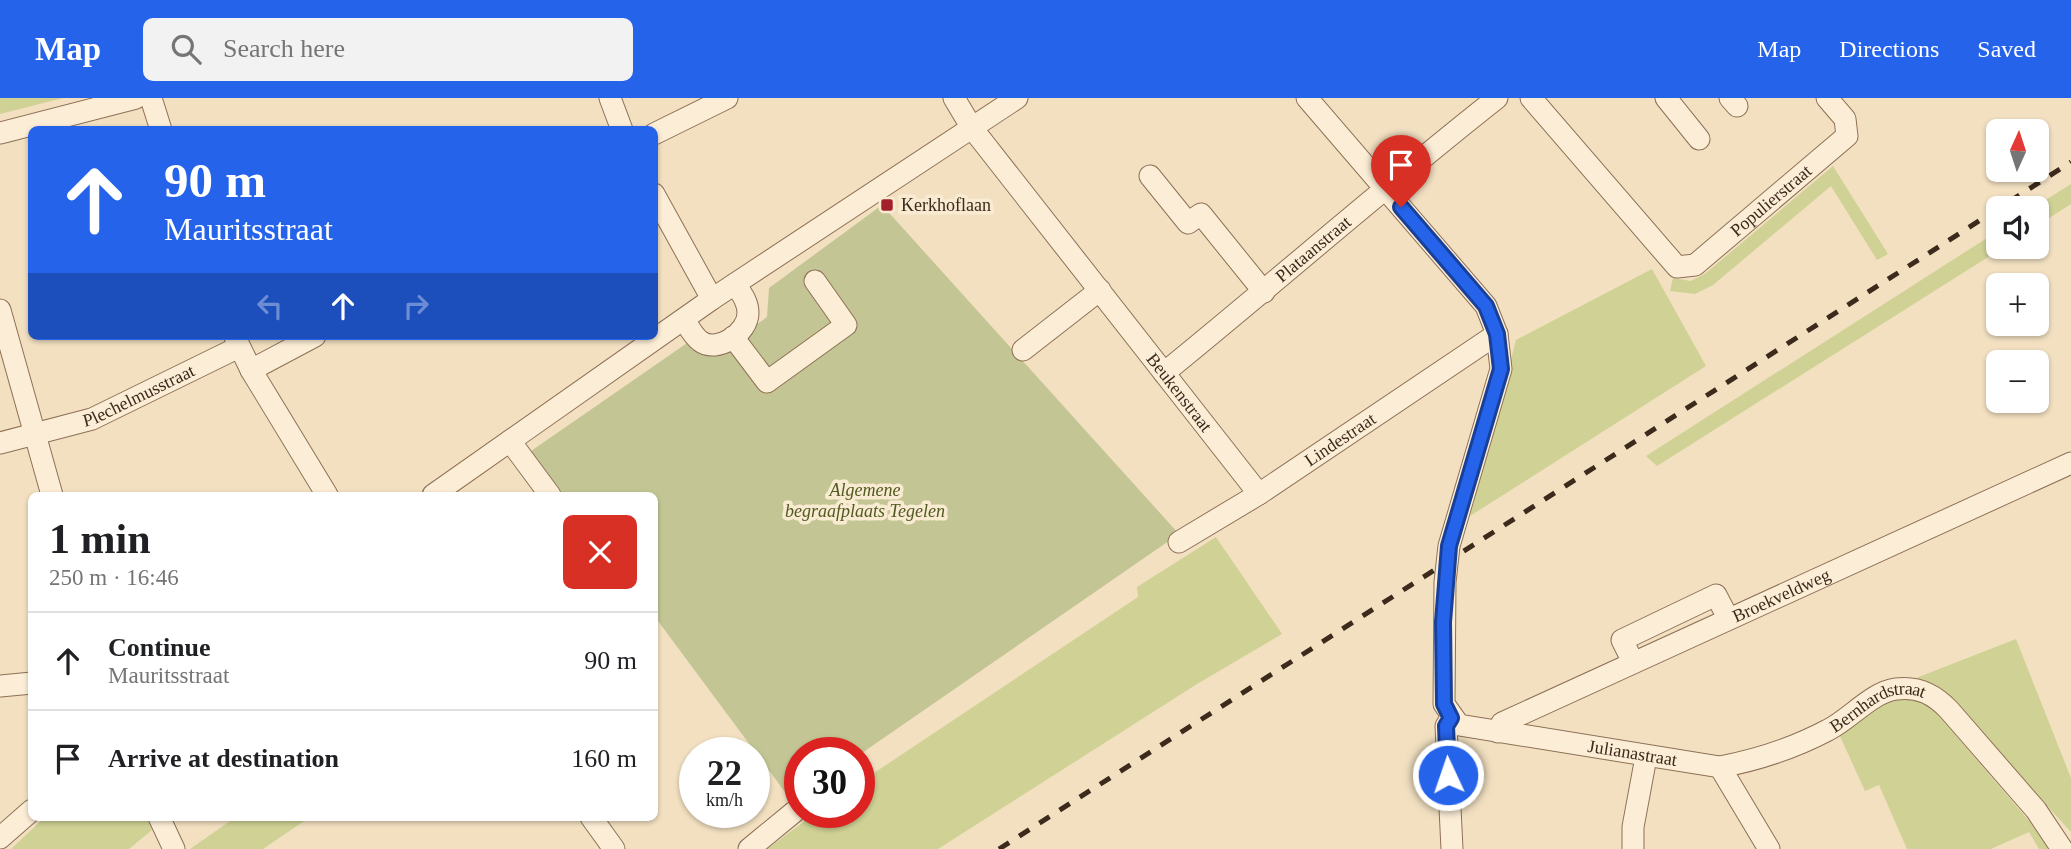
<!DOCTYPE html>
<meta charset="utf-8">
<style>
:root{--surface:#fff;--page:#f2f2f2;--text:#202124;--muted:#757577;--line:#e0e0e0;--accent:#2563eb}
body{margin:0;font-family:"Times New Roman",serif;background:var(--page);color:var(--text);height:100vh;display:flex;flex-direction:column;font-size:26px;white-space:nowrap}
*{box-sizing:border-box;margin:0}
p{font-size:23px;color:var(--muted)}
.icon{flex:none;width:38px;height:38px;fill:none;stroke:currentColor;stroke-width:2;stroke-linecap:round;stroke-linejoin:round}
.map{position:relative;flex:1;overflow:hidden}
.side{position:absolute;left:28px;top:394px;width:630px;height:329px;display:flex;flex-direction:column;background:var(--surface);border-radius:10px;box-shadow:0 2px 5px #0004}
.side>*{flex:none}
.top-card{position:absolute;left:28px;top:28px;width:630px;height:214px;border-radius:10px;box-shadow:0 2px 5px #0004;background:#2563eb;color:#fff;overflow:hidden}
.needle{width:46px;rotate:3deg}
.controls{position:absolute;left:1986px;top:21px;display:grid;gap:14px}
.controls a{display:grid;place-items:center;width:63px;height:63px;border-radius:10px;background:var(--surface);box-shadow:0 2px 5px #0004;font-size:35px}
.speed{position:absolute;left:679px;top:639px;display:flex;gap:14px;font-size:35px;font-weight:700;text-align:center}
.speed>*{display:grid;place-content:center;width:91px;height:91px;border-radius:50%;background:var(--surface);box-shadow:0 2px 5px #0004;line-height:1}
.speed small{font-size:18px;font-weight:400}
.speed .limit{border:10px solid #d22;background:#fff;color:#111}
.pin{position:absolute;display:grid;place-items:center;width:60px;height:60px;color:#fff;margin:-72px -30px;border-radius:50% 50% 50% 0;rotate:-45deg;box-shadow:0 0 7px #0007}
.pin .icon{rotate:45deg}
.me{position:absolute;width:77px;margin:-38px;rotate:357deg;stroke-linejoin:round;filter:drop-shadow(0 0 5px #0008)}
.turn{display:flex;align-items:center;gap:24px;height:147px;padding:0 21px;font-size:32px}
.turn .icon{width:91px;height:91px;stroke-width:2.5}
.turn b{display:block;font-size:49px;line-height:60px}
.lanes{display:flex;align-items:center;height:66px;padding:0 21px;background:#0003;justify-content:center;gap:35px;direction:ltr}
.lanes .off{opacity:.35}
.round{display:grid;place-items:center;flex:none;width:74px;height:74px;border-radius:10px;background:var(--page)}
.headline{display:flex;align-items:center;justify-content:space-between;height:119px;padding:0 21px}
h1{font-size:42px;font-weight:700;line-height:52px}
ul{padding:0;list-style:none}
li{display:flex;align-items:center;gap:21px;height:98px;padding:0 21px;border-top:2px solid var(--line)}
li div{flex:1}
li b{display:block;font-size:26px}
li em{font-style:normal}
header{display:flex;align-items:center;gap:42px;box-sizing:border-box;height:98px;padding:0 35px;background:var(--accent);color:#fff}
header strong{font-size:33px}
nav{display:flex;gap:38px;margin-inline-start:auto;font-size:24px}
.search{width:490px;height:63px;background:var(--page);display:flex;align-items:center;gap:18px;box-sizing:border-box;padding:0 24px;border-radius:10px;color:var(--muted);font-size:26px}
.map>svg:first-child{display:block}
.green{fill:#cfd294}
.cemetery{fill:#c3c694}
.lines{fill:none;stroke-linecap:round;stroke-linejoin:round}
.minor-casing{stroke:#8e7057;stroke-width:23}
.minor{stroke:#fceed6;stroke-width:21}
.rail{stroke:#3c2a1c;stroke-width:5;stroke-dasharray:12 12;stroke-linecap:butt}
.route-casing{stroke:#184099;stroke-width:18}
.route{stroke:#2563eb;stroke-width:12}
.poi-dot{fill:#a3202b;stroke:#f9ebd2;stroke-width:2.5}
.labels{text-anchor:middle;stroke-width:7;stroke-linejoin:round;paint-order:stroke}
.street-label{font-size:18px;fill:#3c2a1c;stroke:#f9ebd2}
.poi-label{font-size:18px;fill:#3c2a1c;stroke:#f9ebd2;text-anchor:start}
.park-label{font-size:18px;font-style:italic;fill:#515b21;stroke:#f9ebd2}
</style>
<header>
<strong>Map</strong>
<div class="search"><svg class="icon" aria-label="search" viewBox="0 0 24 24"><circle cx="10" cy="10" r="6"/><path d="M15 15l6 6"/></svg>Search here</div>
<nav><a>Map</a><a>Directions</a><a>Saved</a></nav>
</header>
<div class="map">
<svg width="2071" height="751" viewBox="0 0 2071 751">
<rect width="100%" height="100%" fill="#f2e0c1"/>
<path class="green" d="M0,0H63L0,16Z
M1833,68L1888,156L1877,162L1831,88L1713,187L1695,196L1670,193L1673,180L1691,183L1706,175Z
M2071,86V106L2037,128V110H2033Z
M1998,133V149H2004L1657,368L1646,358Z
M1652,171L1706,268L1470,418L1516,242Z
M1216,439L1282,536L1197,586L938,751H767L817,714H859V685L1138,499L1137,489Z
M2016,541L2071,680V734L1939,590L1916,580Z
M1899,597L1928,605L2053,751H2039L2029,734L1991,751H1907L1879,687L1865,693L1839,636L1880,605Z
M45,719H146L152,732L129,751H11Z
M236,719H310L263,751H190Z"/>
<path class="cemetery" d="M882,107L1179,436L859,657V654H800V697L791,702L655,519L654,397H564L531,353L690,243L716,256L767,219L769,190Z"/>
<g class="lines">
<g class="minor-casing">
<g id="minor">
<path d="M151,0L161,32"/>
<path d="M610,0L622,32"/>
<path id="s1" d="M954,0L972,30L1259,396"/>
<path id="s2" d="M1307,0L1486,208L1497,236L1501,271L1449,448L1445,484L1444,606L1459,627L1720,669C1757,662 1794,650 1828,632C1850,621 1872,594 1896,591C1918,588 1934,596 1949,612L2036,712L2062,751"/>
<path id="s3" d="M1531,0L1677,169L1695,167L1847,38L1845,21L1827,0"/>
<path d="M1666,0L1699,41"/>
<path d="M1730,0L1737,8"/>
<path d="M0,35L136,0"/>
<path d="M654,36L727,0"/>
<path d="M1150,78L1188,125L1201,116L1264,194"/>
<path d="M654,96L712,201"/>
<path d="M0,212L52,397"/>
<path d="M684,221C688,228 693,238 700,243C717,256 748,235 748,215C748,203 741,195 735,186"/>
<path d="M235,239L251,272L327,397"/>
<path d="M733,239L767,284L771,281L846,227L815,183"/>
<path d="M1023,252L1100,192"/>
<path d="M251,272L315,238"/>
<path id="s4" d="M1164,275C1276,184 1384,89 1497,0"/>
<path d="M510,343L550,397"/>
<path id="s5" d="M0,345L92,321L239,249"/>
<path d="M433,397L712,201L1017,0"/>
<path id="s6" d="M1179,444L1259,396L1497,236"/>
<path d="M1633,564L1622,542L1716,497L1728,520"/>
<path d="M0,588L32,585"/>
<path d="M1451,620L1446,628L1452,751"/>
<path id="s7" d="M1498,634L1502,625L2071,365"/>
<path d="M1720,669L1769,751"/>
<path d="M159,719L174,751"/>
<path d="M591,719L614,751"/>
<path d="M0,740L32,712"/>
<path d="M749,751L794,714"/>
<path d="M1633,751V729L1646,659"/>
</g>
</g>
<use href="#minor" class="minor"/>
<path class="rail" d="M999,751L2071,64"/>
</g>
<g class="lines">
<g class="route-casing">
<path id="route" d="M1401,109L1486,208L1497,236L1501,271L1449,448L1443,524L1444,606L1451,620L1446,628L1448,677"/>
</g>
<use href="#route" class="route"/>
</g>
<rect class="poi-dot" x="880" y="100" width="14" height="14" rx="3.5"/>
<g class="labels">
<g class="street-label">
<text dy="6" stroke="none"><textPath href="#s3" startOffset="341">Populierstraat</textPath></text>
<text dy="6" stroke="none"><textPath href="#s4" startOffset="194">Plataanstraat</textPath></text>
<text dy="6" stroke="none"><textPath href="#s1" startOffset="371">Beukenstraat</textPath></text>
<text dy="6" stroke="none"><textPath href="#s5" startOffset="147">Plechelmusstraat</textPath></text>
<text dy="6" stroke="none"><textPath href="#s6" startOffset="191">Lindestraat</textPath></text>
<text dy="6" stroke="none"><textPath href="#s7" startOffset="317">Broekveldweg</textPath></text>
<text dy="6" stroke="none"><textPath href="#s2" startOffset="1144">Bernhardstraat</textPath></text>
<text dy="6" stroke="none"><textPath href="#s2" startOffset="884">Julianastraat</textPath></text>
</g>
<g class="poi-label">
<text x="901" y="113">Kerkhoflaan</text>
</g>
<g class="park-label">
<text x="865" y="398">Algemene<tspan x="865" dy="21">begraafplaats Tegelen</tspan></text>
</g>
</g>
</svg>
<div class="controls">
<a><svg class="needle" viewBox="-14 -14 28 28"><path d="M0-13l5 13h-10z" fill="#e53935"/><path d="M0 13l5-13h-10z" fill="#757577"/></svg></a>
<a><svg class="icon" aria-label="sound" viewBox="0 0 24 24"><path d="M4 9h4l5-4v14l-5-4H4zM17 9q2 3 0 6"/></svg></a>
<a>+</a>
<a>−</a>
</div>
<div class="speed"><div>22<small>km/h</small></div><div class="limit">30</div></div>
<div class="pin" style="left:1401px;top:109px;background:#d93025"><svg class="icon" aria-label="arrive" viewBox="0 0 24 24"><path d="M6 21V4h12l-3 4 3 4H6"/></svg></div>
<svg class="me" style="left:1448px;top:677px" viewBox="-20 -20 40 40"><circle r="17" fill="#2563eb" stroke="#fff" stroke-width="3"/><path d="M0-11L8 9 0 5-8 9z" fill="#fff"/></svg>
<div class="top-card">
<div class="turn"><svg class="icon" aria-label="ahead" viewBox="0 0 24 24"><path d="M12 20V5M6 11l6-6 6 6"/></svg><div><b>90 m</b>Mauritsstraat</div></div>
<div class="lanes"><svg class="icon off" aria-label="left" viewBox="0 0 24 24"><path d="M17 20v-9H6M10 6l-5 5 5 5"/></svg><svg class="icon" aria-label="ahead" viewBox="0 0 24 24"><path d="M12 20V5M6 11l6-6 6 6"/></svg><svg class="icon off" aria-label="right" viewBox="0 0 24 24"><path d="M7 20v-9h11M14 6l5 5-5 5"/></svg></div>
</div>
<section class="side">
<div class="headline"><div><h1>1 min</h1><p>250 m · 16:46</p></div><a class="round" style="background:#d93025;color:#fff"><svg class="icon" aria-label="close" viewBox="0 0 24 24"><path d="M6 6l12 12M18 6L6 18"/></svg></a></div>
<ul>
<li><svg class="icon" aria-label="ahead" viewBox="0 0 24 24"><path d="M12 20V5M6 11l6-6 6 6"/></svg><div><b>Continue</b><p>Mauritsstraat</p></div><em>90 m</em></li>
<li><svg class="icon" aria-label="arrive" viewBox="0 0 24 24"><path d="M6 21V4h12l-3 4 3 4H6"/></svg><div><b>Arrive at destination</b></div><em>160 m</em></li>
</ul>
</section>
</div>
